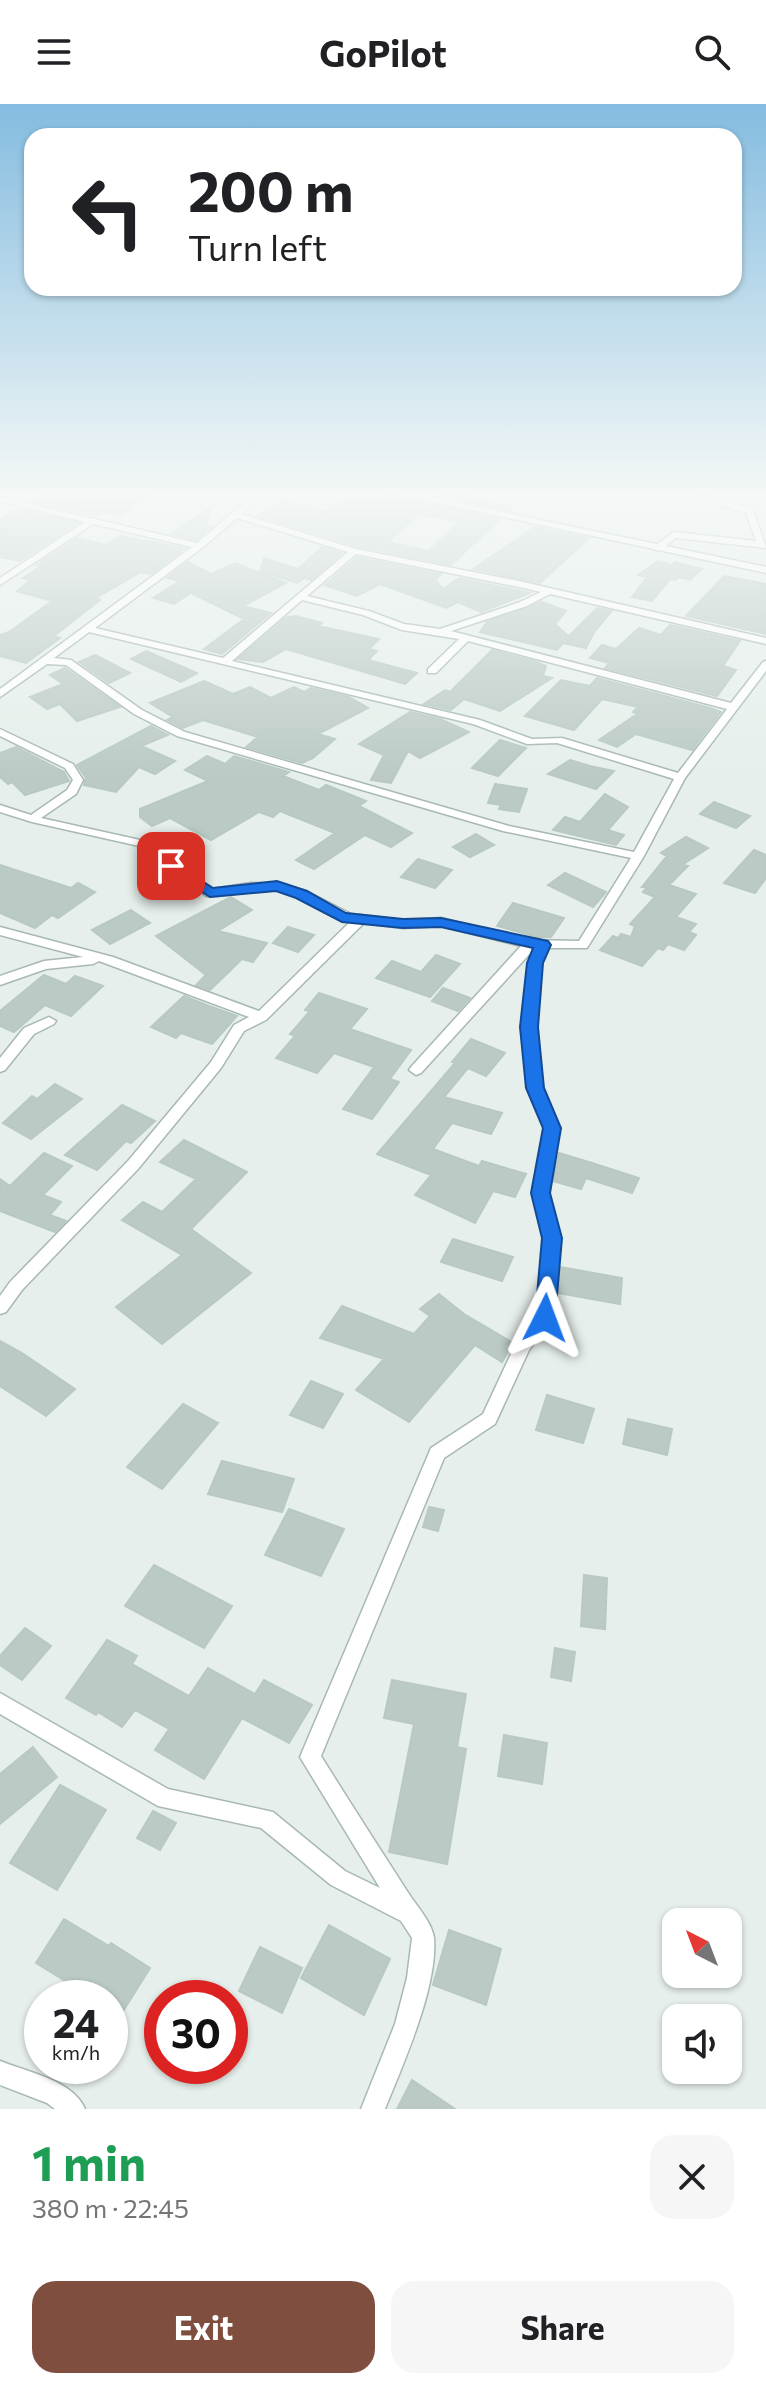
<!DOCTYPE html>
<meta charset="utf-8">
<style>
:root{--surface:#fff;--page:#f6f6f6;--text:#202124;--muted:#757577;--accent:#7f4e3f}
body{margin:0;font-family:Commissioner,sans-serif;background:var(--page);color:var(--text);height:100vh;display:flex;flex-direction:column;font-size:30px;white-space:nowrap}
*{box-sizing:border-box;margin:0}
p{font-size:26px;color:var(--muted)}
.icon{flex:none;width:44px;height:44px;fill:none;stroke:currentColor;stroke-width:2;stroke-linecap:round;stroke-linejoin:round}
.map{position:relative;height:2005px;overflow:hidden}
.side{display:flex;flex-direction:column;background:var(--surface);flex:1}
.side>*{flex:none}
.top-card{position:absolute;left:24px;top:24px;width:718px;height:168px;border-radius:24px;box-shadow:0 2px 6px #0004;background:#fff;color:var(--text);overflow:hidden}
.needle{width:52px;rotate:318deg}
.buttons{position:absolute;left:662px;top:1804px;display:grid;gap:16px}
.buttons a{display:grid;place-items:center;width:80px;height:80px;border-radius:16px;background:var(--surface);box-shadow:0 2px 6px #0004;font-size:40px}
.speed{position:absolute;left:24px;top:1876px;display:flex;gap:16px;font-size:40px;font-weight:700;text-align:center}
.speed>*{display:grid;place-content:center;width:104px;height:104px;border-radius:50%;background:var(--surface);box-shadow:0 2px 6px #0004;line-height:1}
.speed small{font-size:20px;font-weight:400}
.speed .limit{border:12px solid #d22;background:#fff;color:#111}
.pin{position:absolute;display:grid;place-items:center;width:68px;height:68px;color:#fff;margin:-34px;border-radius:16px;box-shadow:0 4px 12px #0006}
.me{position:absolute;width:88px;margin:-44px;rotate:3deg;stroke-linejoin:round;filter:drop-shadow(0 0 6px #0008)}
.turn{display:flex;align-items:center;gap:28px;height:168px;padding:0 32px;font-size:36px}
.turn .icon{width:104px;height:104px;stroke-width:2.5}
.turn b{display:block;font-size:56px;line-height:68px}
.round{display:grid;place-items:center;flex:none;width:84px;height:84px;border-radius:24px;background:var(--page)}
.overview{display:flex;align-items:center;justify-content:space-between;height:136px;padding:0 32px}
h1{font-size:48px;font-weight:700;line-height:60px;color:#1e9e55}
.cta{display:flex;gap:16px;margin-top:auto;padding:16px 32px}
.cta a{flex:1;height:92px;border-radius:24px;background:var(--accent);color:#fff;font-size:32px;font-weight:700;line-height:92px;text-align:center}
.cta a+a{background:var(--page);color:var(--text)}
header{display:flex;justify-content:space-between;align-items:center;height:104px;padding:0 32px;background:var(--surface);font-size:36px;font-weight:700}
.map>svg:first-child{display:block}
.building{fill:#bbcac4;stroke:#b8c9c2;stroke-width:2;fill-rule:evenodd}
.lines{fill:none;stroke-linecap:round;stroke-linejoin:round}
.minor-casing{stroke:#a8b8b2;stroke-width:3}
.tertiary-casing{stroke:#a8b8b2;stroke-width:3}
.minor{fill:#fff;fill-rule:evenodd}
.tertiary{fill:#fff;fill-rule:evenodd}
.route{fill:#1a73e8;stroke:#114b97;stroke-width:2}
</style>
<header><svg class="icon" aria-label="menu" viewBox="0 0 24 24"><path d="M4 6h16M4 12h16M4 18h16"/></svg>GoPilot<svg class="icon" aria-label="search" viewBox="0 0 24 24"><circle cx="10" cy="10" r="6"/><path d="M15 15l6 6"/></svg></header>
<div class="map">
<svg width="766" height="2005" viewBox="0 0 766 2005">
<rect width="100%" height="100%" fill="#e6efeb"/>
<path class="building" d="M42,391H152L121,411L105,408L97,412L31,397Z
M381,391H398L500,415L451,461L357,442L257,412L282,396L327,408L347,392L380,398ZM419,410L459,418L429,447L388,438Z
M436,391H470L512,404L509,406Z
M212,402L206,422L211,423L196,436L171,430Z
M19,405L78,419L20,457L0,453V415Z
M535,423L589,434L540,479L473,465Z
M120,432L185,444L151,470L141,468L96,494L100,496L54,532L60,534L26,559L0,552V531L9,528L52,497L17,487L31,476L23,474L41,462L36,461L77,434L106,441Z
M322,443L342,449L311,476L305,474L297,479L260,467L264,454L298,465Z
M357,453L441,470L435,476L443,485L459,474L530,489L481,508L458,498L446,504L380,480L357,492L325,481Z
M658,457L672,461L675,458L702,465L690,476L679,473L675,476L670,475L652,497L632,493L647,473L638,471Z
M188,458L211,470L235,459L286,479L243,502L271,509L222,550L204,545L244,515L191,489L174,500L153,494L180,477L167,474Z
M724,472L766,480V530L686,512Z
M542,498L566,507L555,520L568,532L565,536L597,504L612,507L594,528L586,544L563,539L557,546L480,528L487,518Z
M296,512L322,519L318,522L379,535L369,545L377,547L368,556L417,569L405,580L286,545L263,558L238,555L287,513Z
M670,521L740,537L723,562L736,566L717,592L605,564L609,559L590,554L602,541L616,545L639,524L661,531Z
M492,546L537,558L546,562L543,572L552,574L500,607L464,595L451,606L424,600L445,586L450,588Z
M146,547L197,569L181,578L131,555Z
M95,551L130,569L109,579L79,558Z
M65,564L120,603L77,617L60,600L47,605L30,593L63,580L50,571Z
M597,574L710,604L721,608L692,646L636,630L617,643L599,636L637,610L633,608L638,603L602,595L574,626L525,612L561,576L590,582Z
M204,577L233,590L250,583L271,594L294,583L304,588L311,584L349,593L368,604L318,630L335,635L313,654L302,659L246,643L258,633L203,616L183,624L167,616L173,613L150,599Z
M410,608L440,615L469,628L420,654L408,647L391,679L371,676L384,651L359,640Z
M151,622L168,631L141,642L175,657L155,670L139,663L116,688L84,681L86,674L77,661Z
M500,636L526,644L498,672L472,664Z
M16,643L64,668L69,677L25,691L12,678L8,680L0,673V649Z
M207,652L225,660L234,652L289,668L283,672L319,686L326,681L366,697L359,702L412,729L391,743L365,731L314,765L296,756L335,729L280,707L273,713L259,708L211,736L170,714L152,722L140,713V705L208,677L185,666Z
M570,656L590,662L614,667L596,685L548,670Z
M495,680L527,685L519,708L499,705L501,701L488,699Z
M605,690L628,703L608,726L624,731L616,741L553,726L565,713L580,718Z
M714,698L750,712L736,724L700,710Z
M476,730L494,741L470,753L453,743Z
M686,733L708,744L682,761L688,762L669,781L696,790L676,813L696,820L689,828L696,831L684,846L668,840L663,846L658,844L642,862L600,846L613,832L618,834L621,830L631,833L635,822L630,820L655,793L643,788L647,783H642L667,752L661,749Z
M754,746L766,751V774L755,789L724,779Z
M418,755L452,766L435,784L401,773Z
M0,761L71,784L78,779L95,788L58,814L52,811L35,824L0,809Z
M565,769L606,788L593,803L548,781Z
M231,793L252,806L218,827L267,839L253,858L242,855L210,886L196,881L206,871L156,832Z
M513,799L564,814L551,833H537L497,822Z
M131,806L150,819L110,840L92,826Z
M288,823L314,831L298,848L273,839Z
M436,851L460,860L430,893L376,874L392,857L421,868Z
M44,871L66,880L75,872L103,882L71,912L45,901L14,928L0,922V907Z
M443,884L470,894L458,907L432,897Z
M319,889L367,905L350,925L411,946L390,975L399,978L372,1015L343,1005L374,963L334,949L317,969L276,954L295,932L290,930L310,907L305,906Z
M184,892L209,902L237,912L212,940L181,929L176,934L151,923Z
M471,935L505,949L486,972L468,964L444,993L502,1009L491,1030L452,1019L433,1045L479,1062L482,1057L526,1070L515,1093L493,1087L475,1119L415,1091L431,1071L377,1050L455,959L452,958Z
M55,980L82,995L31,1035L3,1019L32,992L37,995Z
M122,1001L155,1017L131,1039L126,1037L97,1066L65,1051Z
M184,1036L247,1068L191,1125L251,1169L162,1240L116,1203L182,1151L122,1116L143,1098L162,1108L196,1075L160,1058Z
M44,1049L72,1062L43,1091L61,1098L50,1111L66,1117L55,1128L0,1107V1075L10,1082Z
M559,1049L592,1059L639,1074L632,1089L586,1074L581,1085L553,1077Z
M453,1135L513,1153L502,1177L441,1158Z
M560,1163L622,1174L620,1200L558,1189Z
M439,1190L464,1210L513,1239L502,1258L475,1241L409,1318L356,1286L384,1255L320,1234L342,1202L414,1230L430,1212L420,1205Z
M0,1237L22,1249L75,1285L46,1312L0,1282Z
M311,1277L343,1290L323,1324L290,1311Z
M547,1291L594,1305L583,1339L536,1326Z
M183,1300L218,1319L162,1385L127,1363Z
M628,1315L672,1325L667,1351L623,1340Z
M222,1357L294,1375L282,1408L208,1390Z
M429,1403L444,1406L438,1427L423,1423Z
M289,1405L344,1425L321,1472L265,1451Z
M154,1461L232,1502L204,1544L125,1502Z
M584,1471L607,1474L605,1525L581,1522Z
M25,1524L51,1542L22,1576L0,1561V1552Z
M107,1536L137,1552L132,1560L189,1592L208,1564L255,1590L264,1576L312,1601L289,1639L242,1614L204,1675L155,1646L169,1625L135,1606L122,1623L98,1608L96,1611L66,1594Z
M555,1544L575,1548L571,1577L551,1573Z
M392,1576L466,1590L457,1643L466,1645L447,1760L389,1748L414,1620L384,1614Z
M504,1631L547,1639L542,1680L498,1672Z
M33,1643L57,1673L0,1720V1670Z
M60,1681L106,1706L57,1786L10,1759Z
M153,1707L176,1719L160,1746L137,1734Z
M64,1815L109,1842L111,1839L150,1864L110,1928V1894H75L80,1886L36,1859Z
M329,1821L390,1855L364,1911L301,1874Z
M449,1826L501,1845L486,1901L433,1881Z
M260,1843L302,1864L282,1909L239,1887Z
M412,1976L455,2005H397Z"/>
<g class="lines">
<g class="minor-casing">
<path id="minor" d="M253,391H262L241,410L356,445L519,477L766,534V540L550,490L527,502L451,527L731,599L763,558L766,557V567L685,674L644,752L587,844H548L541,859L536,923L542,984L559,1024L548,1089L560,1134L553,1214L529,1246L495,1320L444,1354L321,1652C349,1697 378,1742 407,1787C415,1800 432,1818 434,1834C438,1883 403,1960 385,2005H361L395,1920L407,1874L412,1834L401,1817L331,1781L261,1724L158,1702L0,1610V1589L168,1685L273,1708L345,1767L380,1784L300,1653L431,1344L483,1310L517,1237L537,1212L544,1134L534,1089L545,1024L528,984L522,923L529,859L535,844L421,969L416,971L409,966L411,963L521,842L441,822L403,824L364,819L266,916L244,927L221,964L138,1065L22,1186L6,1208L0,1210V1192L10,1178L128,1057L211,958L234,921L249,913L99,857L93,860L46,865L0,881V872L44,857L83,853L0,831V823L113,853L259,907L351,817C326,812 307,792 282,787C256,782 231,794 206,792L167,764L166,748L32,718L0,708V701L31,711L67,686L73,676L65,664L0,632V625L73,660L83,676L76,690L41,714L176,744L177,761L212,785L251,779L282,780L306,787L351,810L403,816L441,814L530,836L579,837L631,754L503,727L177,632L134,610L66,561L47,560L0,593V585L192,443L93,420L0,481V474L85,418L0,397V393L197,439ZM237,414L348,448L223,554L95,524L202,444ZM356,450L519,483L541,488L520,498L440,525L404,520L369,507L307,492ZM302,496L363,511L402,526L459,535L428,565V569H436L468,537L727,605L678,669L562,634L532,635L480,616L232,557ZM89,528L473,620L527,640L557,639L674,675L634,748L509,722L185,628L142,606L71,556L54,554Z
M689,391L719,394L753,405L766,444L676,434L661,446H655V442L674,428L756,437L746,409Z
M49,913L56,917L54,920L34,930L5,966L0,968V954L24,924Z
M0,1957C27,1968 73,1976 85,2005H55L47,1999L0,1981Z"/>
</g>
<g class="tertiary-casing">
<path id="tertiary" d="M401,391H421L766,463V469Z"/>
</g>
<use href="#minor" class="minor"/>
<use href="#tertiary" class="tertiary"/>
</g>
<linearGradient id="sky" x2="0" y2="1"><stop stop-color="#84bce0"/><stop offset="0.58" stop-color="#f4f8f6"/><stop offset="1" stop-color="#f4f8f6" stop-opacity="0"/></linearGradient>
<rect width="766" height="672" fill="url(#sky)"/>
<path class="route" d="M171,757L213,784L277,777L307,787L346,809L403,815L441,814L548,837L551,841L543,859L538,923L544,984L561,1024L550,1089L562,1134L555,1214L552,1220L545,1222L538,1220L535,1214L542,1134L531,1089L543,1024L526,984L520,923L527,859L533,844L441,823L403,824L342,818L296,794L276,787L210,793L165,765V759Z"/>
</svg>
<div class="buttons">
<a><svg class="needle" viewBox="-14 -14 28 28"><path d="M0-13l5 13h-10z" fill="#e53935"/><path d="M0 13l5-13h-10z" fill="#757577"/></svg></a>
<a><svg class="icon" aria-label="sound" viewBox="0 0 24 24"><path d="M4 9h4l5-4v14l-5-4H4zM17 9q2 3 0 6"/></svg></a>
</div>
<div class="speed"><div>24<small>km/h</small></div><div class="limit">30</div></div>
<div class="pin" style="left:171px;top:762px;background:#d93025"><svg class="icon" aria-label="arrive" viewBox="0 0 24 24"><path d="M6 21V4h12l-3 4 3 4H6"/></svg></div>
<svg class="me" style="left:545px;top:1214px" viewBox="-20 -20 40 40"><path d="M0-17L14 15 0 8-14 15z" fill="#1a73e8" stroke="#fff" stroke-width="4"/></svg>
<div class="top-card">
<div class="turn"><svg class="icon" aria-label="left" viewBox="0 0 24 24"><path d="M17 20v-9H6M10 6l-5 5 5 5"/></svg><div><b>200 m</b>Turn left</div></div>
</div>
</div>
<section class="side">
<div class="overview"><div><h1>1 min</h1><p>380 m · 22:45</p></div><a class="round"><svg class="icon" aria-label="close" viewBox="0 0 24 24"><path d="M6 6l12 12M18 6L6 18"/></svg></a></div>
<div class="cta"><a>Exit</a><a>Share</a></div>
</section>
